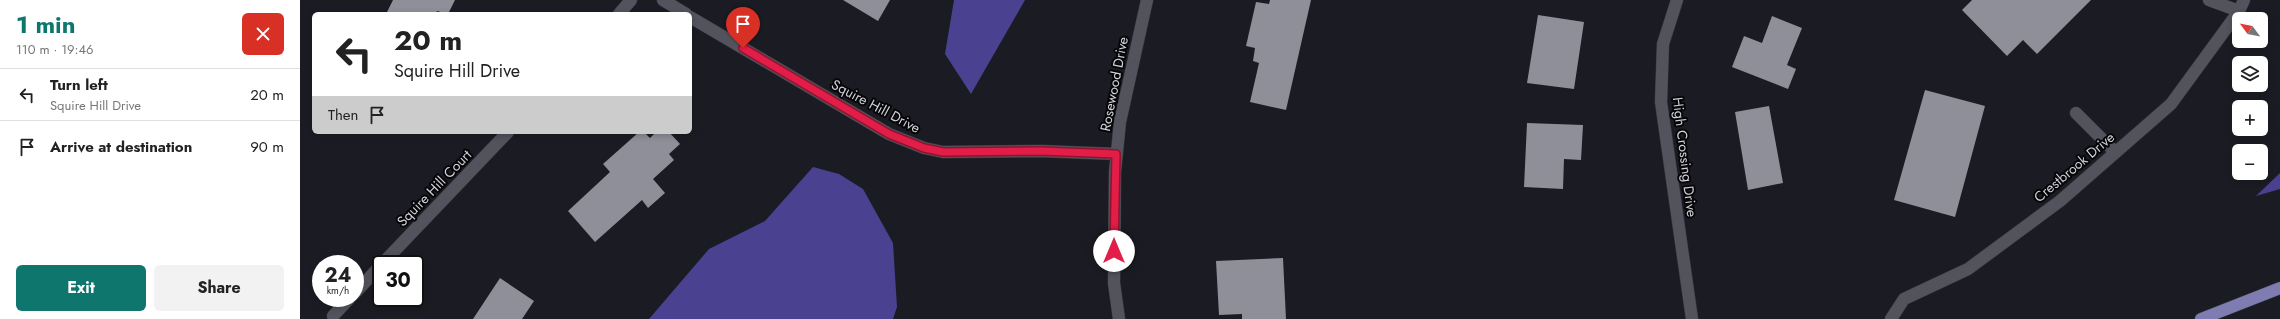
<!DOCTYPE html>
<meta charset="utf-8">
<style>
:root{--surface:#fff;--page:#f2f2f2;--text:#222;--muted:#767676;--line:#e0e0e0;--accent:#0f766e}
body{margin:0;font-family:Jost,sans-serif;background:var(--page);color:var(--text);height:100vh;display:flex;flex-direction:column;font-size:15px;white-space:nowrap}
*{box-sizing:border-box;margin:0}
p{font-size:13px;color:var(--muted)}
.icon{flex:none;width:22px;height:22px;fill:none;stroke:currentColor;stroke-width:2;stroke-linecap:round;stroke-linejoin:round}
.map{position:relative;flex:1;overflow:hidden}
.details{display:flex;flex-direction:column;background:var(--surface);width:300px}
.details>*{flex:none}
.top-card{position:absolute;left:12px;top:12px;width:380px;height:122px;border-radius:6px;box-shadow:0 2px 6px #0003;background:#fff;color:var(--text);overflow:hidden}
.needle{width:26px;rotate:302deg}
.tools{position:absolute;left:1932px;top:12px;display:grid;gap:8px}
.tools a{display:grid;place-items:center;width:36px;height:36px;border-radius:6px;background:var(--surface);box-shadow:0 2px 6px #0003;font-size:20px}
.speed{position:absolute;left:12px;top:255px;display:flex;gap:8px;font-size:20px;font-weight:700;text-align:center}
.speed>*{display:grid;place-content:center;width:52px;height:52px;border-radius:50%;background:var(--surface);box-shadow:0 2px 6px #0003;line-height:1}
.speed small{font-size:10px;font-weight:400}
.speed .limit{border:2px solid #111;border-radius:6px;background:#fff;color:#111}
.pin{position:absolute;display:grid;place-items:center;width:34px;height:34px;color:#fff;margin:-41px -17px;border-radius:50% 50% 50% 0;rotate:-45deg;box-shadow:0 0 4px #0007}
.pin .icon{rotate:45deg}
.me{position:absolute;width:44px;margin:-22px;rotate:0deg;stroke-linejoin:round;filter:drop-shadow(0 0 3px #0008)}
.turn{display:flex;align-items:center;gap:14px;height:84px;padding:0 16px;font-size:18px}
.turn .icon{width:52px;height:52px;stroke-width:2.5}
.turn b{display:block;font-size:28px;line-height:34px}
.then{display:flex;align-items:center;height:38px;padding:0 16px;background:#0003;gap:8px;font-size:15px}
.round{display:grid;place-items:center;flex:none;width:42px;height:42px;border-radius:6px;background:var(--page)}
.headline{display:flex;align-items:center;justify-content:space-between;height:68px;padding:0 16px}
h1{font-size:24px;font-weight:700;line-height:30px;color:var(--accent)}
.button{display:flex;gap:8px;margin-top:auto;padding:8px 16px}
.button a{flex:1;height:46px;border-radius:6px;background:var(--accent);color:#fff;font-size:16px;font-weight:700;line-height:46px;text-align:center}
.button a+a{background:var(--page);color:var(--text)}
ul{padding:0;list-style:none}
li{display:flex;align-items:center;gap:12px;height:52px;padding:0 16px;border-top:1px solid var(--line)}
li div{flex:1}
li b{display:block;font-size:15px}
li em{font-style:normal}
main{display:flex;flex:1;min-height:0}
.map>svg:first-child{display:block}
.forest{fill:#4a408f}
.water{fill:#4a4190}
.building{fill:#8f8f9a}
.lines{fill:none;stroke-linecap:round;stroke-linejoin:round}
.minor-casing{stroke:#37373e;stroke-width:13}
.major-casing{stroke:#37373e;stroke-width:13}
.minor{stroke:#53535d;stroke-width:12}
.major{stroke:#7f7cb2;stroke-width:12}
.route-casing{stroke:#92132f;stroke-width:10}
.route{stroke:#e11d48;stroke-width:7}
.labels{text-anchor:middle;stroke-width:4;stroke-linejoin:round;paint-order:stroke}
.street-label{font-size:14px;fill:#d1d1d8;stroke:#060609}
</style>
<main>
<section class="details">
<div class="headline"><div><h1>1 min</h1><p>110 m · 19:46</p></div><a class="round" style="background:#d93025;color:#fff"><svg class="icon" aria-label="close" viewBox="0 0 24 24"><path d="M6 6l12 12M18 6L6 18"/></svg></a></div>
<ul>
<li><svg class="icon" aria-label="left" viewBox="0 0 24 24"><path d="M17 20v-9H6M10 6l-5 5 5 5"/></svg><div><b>Turn left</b><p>Squire Hill Drive</p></div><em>20 m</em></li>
<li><svg class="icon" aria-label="arrive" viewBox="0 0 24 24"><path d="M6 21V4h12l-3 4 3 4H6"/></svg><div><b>Arrive at destination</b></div><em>90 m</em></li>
</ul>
<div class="button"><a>Exit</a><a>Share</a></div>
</section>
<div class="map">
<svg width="1980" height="319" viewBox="0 0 1980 319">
<rect width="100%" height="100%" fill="#1b1b23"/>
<path class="forest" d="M1980,173V189L1956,196Z"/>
<path class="water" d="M654,0H725L671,94L645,54Z
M513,167L539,174L563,189L593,243L597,307L593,319H349L409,249L465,221Z"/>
<path class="building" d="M93,0H155L148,14L137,11L136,14H86Z
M543,0H590L578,21Z
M970,0H1011L986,110L950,102L959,63L953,61L955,48L946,46L956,2L969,4Z
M1672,0H1791L1737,54L1723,40L1707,56L1662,10Z
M1238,15L1284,22L1274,89L1227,83Z
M1472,16L1502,28L1487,65L1496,69L1488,89L1432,67L1444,36L1462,43Z
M1625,90L1685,106L1655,217L1594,200Z
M1469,106L1483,183L1448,190L1435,112Z
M1227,123L1283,125L1281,160L1264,159L1263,189L1224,187Z
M339,132H344L350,138L356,132H369L380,144L369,154L374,160L353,179L365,193L348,208L342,200L295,242L268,211L310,172L303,164Z
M983,258L986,319H942V314L919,315L916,261Z
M200,278L234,301L222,319H173Z"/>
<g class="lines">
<g class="minor-casing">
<path id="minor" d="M363,0L386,14
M1377,0L1363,44L1361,102L1392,319
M1909,0L1939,11
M319,14L331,0
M390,17L589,134L624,148L643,152L741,151L816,154
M1776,113L1815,152
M82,264L208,132
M55,293L81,265
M33,316L50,298
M819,319L814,283L815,172L820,122L847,0
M1591,319L1604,299L1668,269L1760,201L1871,104L1939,11L1944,0"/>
</g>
<g class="major-casing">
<path id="major" d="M1901,319L1980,288"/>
</g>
<use href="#minor" class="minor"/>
<use href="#major" class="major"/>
</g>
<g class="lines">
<g class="route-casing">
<path id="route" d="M443,48L589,134L624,148L643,152L741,151L816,154L814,251"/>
</g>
<use href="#route" class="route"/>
</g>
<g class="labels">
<g class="street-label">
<text transform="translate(814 84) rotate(-79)" y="5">Rosewood Drive</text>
<text transform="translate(576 106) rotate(28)" y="5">Squire Hill Drive</text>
<text transform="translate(1385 157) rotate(83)" y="5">High Crossing Drive</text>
<text transform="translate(1774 167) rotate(-40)" y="5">Crestbrook Drive</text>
<text transform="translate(134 188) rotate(-46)" y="5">Squire Hill Court</text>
</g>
</g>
</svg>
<div class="tools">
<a><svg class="needle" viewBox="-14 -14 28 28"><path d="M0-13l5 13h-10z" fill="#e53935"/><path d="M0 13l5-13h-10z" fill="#767676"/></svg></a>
<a><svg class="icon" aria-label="layers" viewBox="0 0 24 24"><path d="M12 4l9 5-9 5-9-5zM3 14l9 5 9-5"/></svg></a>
<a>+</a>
<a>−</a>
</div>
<div class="speed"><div>24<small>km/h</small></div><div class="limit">30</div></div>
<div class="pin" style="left:443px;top:48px;background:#d93025"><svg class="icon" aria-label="arrive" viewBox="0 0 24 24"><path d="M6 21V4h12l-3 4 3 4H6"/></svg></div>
<svg class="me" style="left:814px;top:251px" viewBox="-20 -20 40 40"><circle r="19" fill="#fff"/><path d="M0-13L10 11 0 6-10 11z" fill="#e11d48"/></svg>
<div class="top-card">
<div class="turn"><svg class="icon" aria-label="left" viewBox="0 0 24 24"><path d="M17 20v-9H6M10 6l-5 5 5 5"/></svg><div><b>20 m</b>Squire Hill Drive</div></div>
<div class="then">Then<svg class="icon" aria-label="arrive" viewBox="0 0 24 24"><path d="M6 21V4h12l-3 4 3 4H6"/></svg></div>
</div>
</div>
</main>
